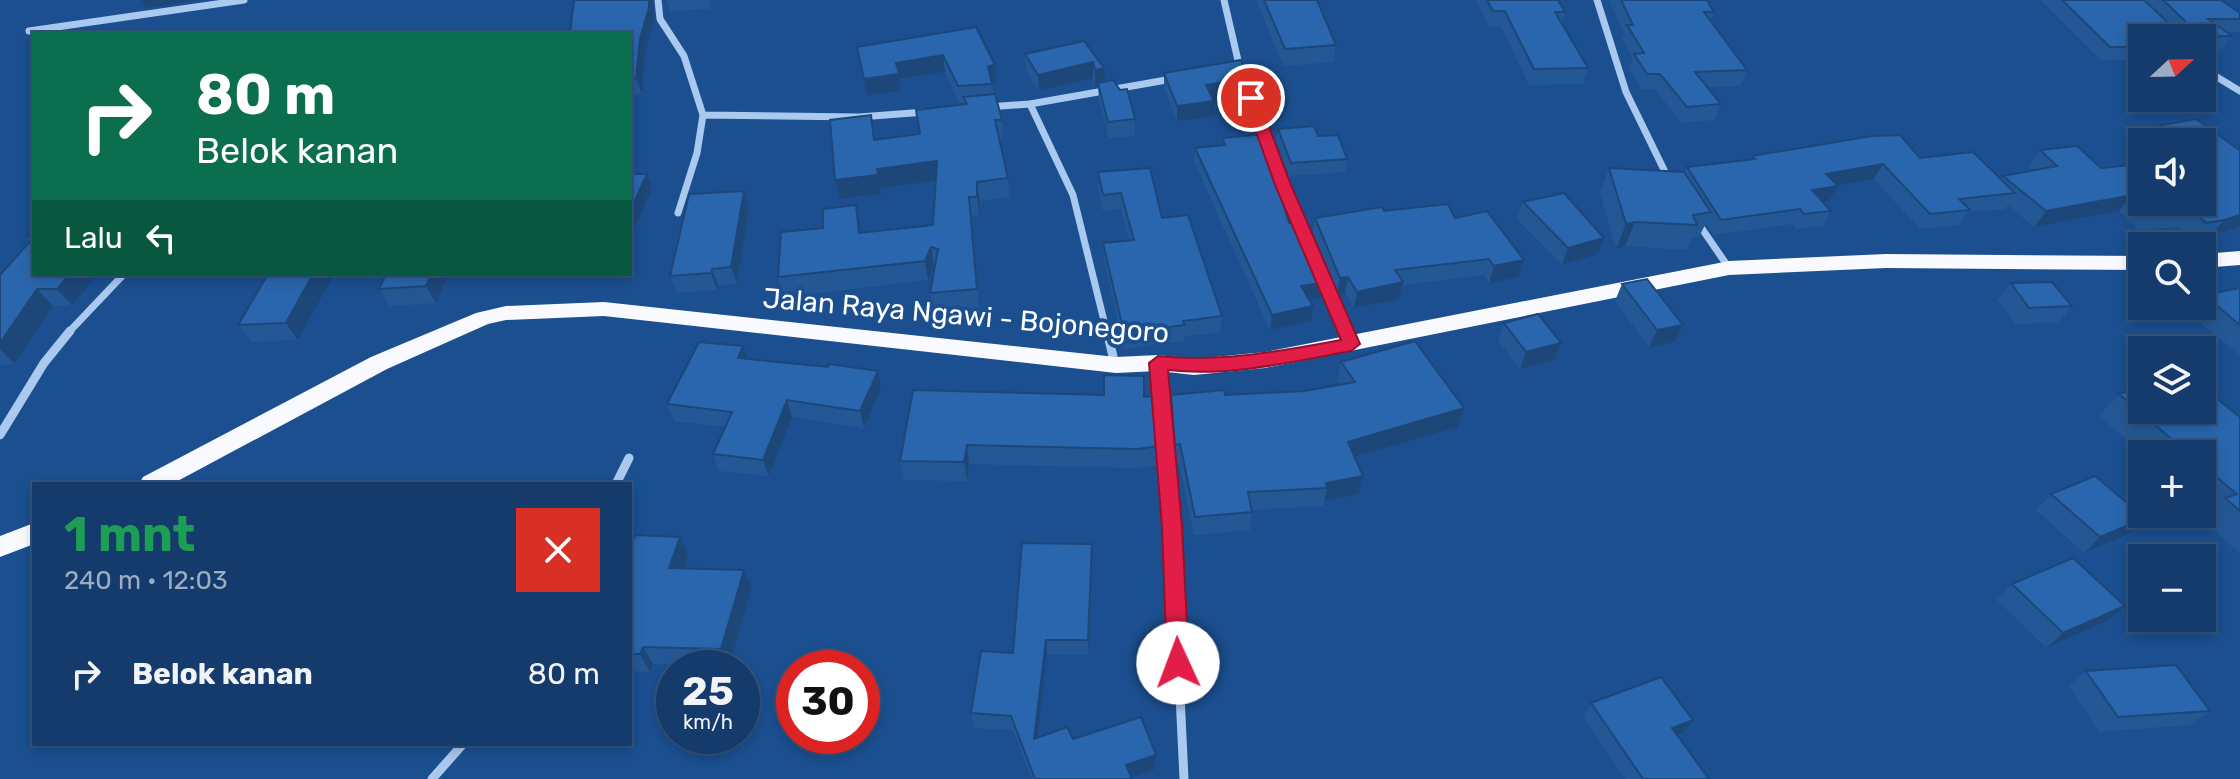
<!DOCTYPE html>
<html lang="id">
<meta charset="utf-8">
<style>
:root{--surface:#143b6b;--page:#1d4271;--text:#f1f3f6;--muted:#9dadc1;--line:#33557e}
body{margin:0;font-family:Rubik,sans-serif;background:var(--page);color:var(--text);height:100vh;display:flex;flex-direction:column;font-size:30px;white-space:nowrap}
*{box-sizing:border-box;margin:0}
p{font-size:26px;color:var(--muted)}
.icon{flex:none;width:44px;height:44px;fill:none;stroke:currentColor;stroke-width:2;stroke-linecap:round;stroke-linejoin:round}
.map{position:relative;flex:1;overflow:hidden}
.drawer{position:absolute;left:32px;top:482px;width:600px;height:264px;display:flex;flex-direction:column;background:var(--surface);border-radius:0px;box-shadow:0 4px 12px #0003,0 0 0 2px var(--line)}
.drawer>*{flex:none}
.guide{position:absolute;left:32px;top:32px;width:600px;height:244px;border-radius:0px;box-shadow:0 4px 12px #0003,0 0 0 2px var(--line);background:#0b6e4f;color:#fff;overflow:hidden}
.needle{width:52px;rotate:68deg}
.fabs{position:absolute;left:2128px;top:24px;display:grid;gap:16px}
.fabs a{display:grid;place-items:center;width:88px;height:88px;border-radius:0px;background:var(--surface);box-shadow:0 4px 12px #0003,0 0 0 2px var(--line);font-size:40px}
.speed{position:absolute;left:656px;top:650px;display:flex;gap:16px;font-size:40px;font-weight:700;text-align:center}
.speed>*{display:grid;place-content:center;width:104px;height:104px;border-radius:50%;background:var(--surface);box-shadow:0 4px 12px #0003,0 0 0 2px var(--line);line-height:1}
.speed small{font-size:20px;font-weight:400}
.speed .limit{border:12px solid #d22;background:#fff;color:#111}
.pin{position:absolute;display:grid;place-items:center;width:68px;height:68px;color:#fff;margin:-34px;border:4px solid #fff;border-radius:50%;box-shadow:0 2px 8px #0007}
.me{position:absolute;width:88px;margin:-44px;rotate:358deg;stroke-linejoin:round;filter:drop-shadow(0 0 6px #0008)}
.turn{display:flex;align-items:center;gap:28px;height:168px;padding:0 32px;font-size:36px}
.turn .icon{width:104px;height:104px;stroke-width:2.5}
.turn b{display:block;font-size:56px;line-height:68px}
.then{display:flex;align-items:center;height:76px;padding:0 32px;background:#0003;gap:16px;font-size:30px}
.round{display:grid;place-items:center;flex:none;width:84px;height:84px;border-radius:0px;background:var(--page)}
.summary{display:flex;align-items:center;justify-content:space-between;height:136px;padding:0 32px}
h1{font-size:48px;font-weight:700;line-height:60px;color:#1e9e55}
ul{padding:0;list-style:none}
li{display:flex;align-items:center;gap:24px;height:112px;padding:0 32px}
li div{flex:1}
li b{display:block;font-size:30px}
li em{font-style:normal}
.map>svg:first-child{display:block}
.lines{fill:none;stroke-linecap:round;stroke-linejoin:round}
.minor-far1{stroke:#a9c9ee;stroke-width:7}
.minor{stroke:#a9c9ee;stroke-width:9}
.trunk{fill:#f8faff;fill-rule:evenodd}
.wall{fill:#245895}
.shaded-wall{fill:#1d4779}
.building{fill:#2a66ad;stroke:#1d4779;stroke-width:2}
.route{fill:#e11d48;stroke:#92132f;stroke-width:2}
.labels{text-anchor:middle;stroke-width:8;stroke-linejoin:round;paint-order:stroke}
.street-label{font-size:28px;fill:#fff;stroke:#1b4f8f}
</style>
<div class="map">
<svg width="2240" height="779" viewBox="0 0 2240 779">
<rect width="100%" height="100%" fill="#1b4f8f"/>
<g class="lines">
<path class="minor-far1" d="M658,0L660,19L684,56L703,115L697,153L678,213
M1224,0L1240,69L1266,141
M1597,0L1626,92L1668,178
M29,31L244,0
M2202,68L2240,91
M1030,104L1073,195L1107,333
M988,107L1030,104L1172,79
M703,115L859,117L926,112
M1274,161L1302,230
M1698,223L1729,268
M1323,279L1346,333
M68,333L124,274"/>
<path class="minor" d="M1107,331L1115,365
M1345,331L1351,344
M1158,364L1172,527L1184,779
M0,435L44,363L70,331
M616,484L629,458
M432,779L463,744"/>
<path class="trunk" d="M2240,251V265L2202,268V254Z
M1886,254L2142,256V270L1886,268L1729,275L1265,368L1194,375L1158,371L1116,373L604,316L506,320L488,324L387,369L172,484H139L143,477L371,357L476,313L506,306L604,302L1116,357L1158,355L1194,359L1265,352L1729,261Z
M34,523V544L0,557V536Z"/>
</g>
<path class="wall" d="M574,0H653L654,22L645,54L642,94L630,95V34Z
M667,0H711L709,9L670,11Z
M1256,0H1317L1336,45L1334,62L1283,66Z
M1476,0H1558L1565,12L1561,23L1588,68L1583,84L1529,85L1501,27H1489Z
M1609,0H1707L1714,12L1710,21L1747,70L1740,86L1706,87L1721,104L1714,120L1681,123L1655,89H1642L1629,69L1633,59L1622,40L1624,33Z
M2041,0H2221L2240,13V30L2238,32H2225L2232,36L2222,49L2202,50V38H2142V51L2135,60H2101Z
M976,27L995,65L996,81L992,82L993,94L1002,120L1003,139H999L1008,178L1009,197L980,201L979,216H972L979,309L933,313L930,293L935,266H934L928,280L784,297L778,277L860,224L861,233L933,225L936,180L880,188L881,194L839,199L835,180L875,140L920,134L964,104V103H959L945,72L899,79L901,91L867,95L857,47Z
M1084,41L1105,82L1135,119V136L1109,138L1099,99L1098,86H1095L1093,78L1039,91L1026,71L1025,54Z
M1164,73L1247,78L1246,93L1212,99L1213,117L1177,121L1164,88Z
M2196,119L2240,226L2210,237L2193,239L2178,227L2139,230L2119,211L2034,227L2008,205L2005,209L1968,212L1959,225L1920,229L1874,179L1838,186L1829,201L1824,202L1831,211L1823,226L1796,229L1792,224L1714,235L1706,223L1699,237L1692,238L1686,250L1625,246L1616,249L1600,192L1609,168L1684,173L1687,167L1751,159L1752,156L1920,158L2001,179L2003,176L2033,170L2029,166L2040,150L2101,168L2142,202L2202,142H2142V150L2134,144L2146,128Z
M1278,129L1318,136L1347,159L1345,172L1289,176L1277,142Z
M1222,138L1277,163L1275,177L1289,223L1327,282L1324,297L1309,299L1313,306L1311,321L1270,330L1194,162L1195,148L1222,146Z
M1098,172L1162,218L1222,316L1220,332L1184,337V341L1124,349L1104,260L1103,243L1129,240L1121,209L1103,211L1098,188Z
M1523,202L1598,254L1562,265L1517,219Z
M749,208L737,284L718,285L717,290L677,293L670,276Z
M1384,211L1455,218L1524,260L1519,277L1489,283L1484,275L1402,285L1399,299L1354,308L1345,293L1337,294L1313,234L1315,218Z
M34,228V274H98L72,306H53L14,364L0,365V275L31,241L27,236Z
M268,274L298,340L251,342L238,325Z
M368,274H448L436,303L390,306L379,289L384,278L371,279Z
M578,274H614L612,278L579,277Z
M2011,283L2072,306L2058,323L2016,324L1998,300Z
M1622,284L1683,325L1675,342L1649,347L1615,301Z
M2240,288V355H2239L2188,312L2194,306H2202V297L2204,295Z
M1504,323L1561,343L1555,360L1520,369L1498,340Z
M743,346L748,359L878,371L881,388L864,428L792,417L769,476L719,471L713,454L725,427L674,421L667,404Z
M1341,362L1458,427L1355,457L1359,494L1324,501L1323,506L1252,510L1250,530L1194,535L1179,463H1174L1170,414L1171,395H1225L1304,391L1340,385L1337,380Z
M2119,394L2240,417V553L2202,519L2210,512L2202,505V454H2144L2099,416Z
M1144,397L1160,446L1159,465L1136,468L969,464L967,481L904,480L900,461Z
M2051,494L2128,534L2084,553L2036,510Z
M630,550L688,555L684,568L752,588L729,667L653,664L650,672L630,671Z
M1092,559L1089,655L1047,654L1038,738L1073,739L1155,769L1131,777L1132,779H1032L1013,730L974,728L971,713L1013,653Z
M2012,584L2107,621L2046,648L1997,600Z
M2086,671L2210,711L2189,725L2099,732L2069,686Z
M1591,703L1693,720L1683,733L1677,736L1709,779H1625L1583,717Z"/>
<path class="shaded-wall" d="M142,0H198L146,8Z
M649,0H653L654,22L645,54L642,94L636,78L640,39Z
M943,55L945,72L899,79L901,91L867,95L864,79L896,63Z
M1093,62V78L1039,91L1038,75Z
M995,65L996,81L989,83L988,66Z
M1104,68L1105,85L1098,83V86H1095V70Z
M1247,78L1246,93L1205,100L1206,85Z
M1214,101L1213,117L1177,121V106Z
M937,161L940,180L880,188L881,194L839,199L835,180L877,169Z
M1883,164L1874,179L1831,187L1838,186L1829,201L1804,205L1812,190L1826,174Z
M647,174L652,188L630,238V211Z
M977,182L980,201L979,216L977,197Z
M744,191L749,208L737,284L731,267Z
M2132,195L2119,211L2034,227L2046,211Z
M856,205L860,224L863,252L859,233Z
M2240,215V226L2210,237L2224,220Z
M1635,222L1625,246L1616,249L1626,224Z
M1604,238L1598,254L1562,265L1568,248Z
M931,247L934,266L928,280L925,261Z
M1524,260L1519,277L1489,283L1494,266Z
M712,269L718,285L717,290L711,273Z
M70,274H98L72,306L57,289Z
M313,274H334L298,340L286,323Z
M432,274H448L436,303L426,286Z
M1348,277L1345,293L1337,294L1340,278Z
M1327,282L1324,297L1299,301L1301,286Z
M1403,282L1399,299L1354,308L1357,292Z
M37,289L53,306L14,364L0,349V343Z
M1313,306L1311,321L1270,330L1272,315Z
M1683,325L1675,342L1649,347L1657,330Z
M1561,343L1555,360L1520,369L1526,352Z
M743,346L749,363L738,358Z
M878,371L881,388L864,428L860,411Z
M787,400L792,417L769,476L763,460Z
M1464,408L1458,427L1344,460L1348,442Z
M967,445L969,464L967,481L964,462Z
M1363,476L1359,494L1324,501L1327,488L1326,483Z
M2145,518L2128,534L2084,553L2100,537Z
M680,537L688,555L678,586L669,568Z
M1092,544V559L1089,655L1088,640Z
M744,570L752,588L729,667L721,649Z
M2125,606L2107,621L2046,648L2063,633Z
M1046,640L1047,654L1036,753L1034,739Z
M643,647L653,664L650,672L640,654Z
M1693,720L1683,733L1662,741L1672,728Z
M1156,755L1155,769L1126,779V765Z"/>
<path class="building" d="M574,0H649V7L640,39L636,78L630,79V34H570Z
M1264,0H1317L1336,45L1285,49Z
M1487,0H1558L1565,12H1555L1588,68L1534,69L1505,11H1493Z
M1621,0H1707L1714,12H1704L1747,70L1695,72L1721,104L1687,107L1660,74H1647L1634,54L1644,53L1627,25H1633Z
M2062,0H2144L2176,30H2184L2185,21L2163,0H2221L2240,13V19H2208L2232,36L2135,38L2142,46V47H2110Z
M976,27L995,65L988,66L992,84L958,86L943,55L896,63L899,74L864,79L857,47Z
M1084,41L1104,68L1095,70L1093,62L1038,75L1025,54Z
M1241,60L1247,78L1206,85L1214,101L1177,106L1164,73Z
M1113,80L1120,90L1127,89L1135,119L1108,122L1098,83Z
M995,94L1002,120H995L1008,178L977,182V197H969L977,289L930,293L938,249L931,247L925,261L778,277L781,232L823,228V209L856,205L859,233L933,225L937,161L877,169L878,175L835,180L830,120L871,115L874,140L920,134L916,110L967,104L963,97Z
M2196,119L2238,149L2240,147V215L2224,220L2206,223L2192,211L2152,214L2132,195L2046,211L2003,176L2057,166L2040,150L2077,146L2101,168L2142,164V202H2202V142H2165L2146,128Z
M1314,126L1318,136L1338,135L1347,159L1291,163L1278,129Z
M1265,134L1277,163H1270L1289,223L1302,221L1327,282L1301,286L1313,306L1272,315L1195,148L1225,145L1222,138Z
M1900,135L1920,158L1973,152L2015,193L1959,199L1970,210L1930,214L1883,164L1826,174L1838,186L1812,190L1831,211L1804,214L1800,209L1721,220L1687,167L1755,159L1752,156L1872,136Z
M1150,168L1162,218L1188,215L1222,316L1183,321L1185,325L1124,333L1103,243L1134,240L1121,193L1103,195L1098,172Z
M1609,168L1684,172L1711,212L1693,215L1697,225L1635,222L1626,224Z
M630,174H647L630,211Z
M744,191L731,267L712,269L711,273L670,276L689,194Z
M1564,193L1604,238L1568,248L1523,202Z
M1448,204L1455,218L1487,211L1524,260L1494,266L1489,259L1395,270L1403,282L1357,292L1348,277L1340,278L1315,218L1382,207L1384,211Z
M34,228V236H27Z
M34,237V274H70L57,289H37L0,343V275Z
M268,274H313L286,323L238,325Z
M386,274H432L426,286L379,289Z
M1647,279L1683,325L1657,330L1622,284Z
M2052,282L2072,306L2029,308L2011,283Z
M2240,288V325L2204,295Z
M1538,314L1561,343L1526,352L1504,323Z
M1415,341L1464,408L1348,442L1363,476L1326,483L1327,488L1248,492L1252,512L1195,517L1180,444L1175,445L1171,395L1224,390L1225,395L1304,391L1355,382L1341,362Z
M699,342L743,346L738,358L828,367L829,364L878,371L860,411L787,400L763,460L713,454L732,412L667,404Z
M1104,375L1144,376V397L1155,396L1160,446L1137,449L967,445L964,462L900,461L913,390L1104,395Z
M2142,387V410H2202V387L2240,417V511L2225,498L2237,494L2202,465V454H2189L2119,394Z
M2095,476L2145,518L2100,537L2051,494Z
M635,535L680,537L669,568L744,570L721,649L643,647L640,654H630V550Z
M1022,543L1092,544L1088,640H1046L1034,739L1067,727L1073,739L1141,717L1156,755L1126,765L1132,779H1035L1011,716L971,713L981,651L1013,653Z
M2073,558L2125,606L2063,633L2012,584Z
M2176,665L2210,711L2118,717L2086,671Z
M1661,677L1693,720L1672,728L1709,779H1643L1591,703Z"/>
<path class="route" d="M1251,94L1258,98L1291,185L1360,344L1351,351C1291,362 1229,377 1168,370L1182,527L1189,663L1185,670L1178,673L1170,670L1167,663L1162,527L1149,363L1158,356C1220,363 1280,351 1341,340L1275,185L1244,98Z"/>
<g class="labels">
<g class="street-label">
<text transform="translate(966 315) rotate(5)" y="10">Jalan Raya Ngawi - Bojonegoro</text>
</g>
</g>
</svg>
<div class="fabs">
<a><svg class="needle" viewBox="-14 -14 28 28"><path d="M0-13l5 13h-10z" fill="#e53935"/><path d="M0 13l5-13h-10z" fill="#9dadc1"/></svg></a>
<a><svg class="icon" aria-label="sound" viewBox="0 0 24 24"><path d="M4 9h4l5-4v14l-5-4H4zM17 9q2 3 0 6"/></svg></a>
<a><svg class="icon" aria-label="search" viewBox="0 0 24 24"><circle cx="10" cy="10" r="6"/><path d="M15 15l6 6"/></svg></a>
<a><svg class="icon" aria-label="layers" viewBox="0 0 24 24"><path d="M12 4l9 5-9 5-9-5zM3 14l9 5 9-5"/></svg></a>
<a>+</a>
<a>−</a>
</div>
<div class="speed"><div>25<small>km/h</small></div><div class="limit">30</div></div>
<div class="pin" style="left:1251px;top:98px;background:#d93025"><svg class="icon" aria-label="arrive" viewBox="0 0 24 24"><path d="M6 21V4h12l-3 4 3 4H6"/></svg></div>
<svg class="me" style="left:1178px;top:663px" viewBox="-20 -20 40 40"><circle r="19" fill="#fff"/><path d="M0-13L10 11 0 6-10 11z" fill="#e11d48"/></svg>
<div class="guide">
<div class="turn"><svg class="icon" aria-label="right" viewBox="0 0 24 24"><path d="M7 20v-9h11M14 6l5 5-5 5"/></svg><div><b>80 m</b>Belok kanan</div></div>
<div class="then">Lalu<svg class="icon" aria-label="left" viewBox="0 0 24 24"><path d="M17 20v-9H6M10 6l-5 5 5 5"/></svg></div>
</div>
<section class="drawer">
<div class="summary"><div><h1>1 mnt</h1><p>240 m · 12:03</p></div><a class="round" style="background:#d93025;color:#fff"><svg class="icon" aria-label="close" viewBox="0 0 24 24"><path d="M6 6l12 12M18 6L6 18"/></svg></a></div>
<ul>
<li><svg class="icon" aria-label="right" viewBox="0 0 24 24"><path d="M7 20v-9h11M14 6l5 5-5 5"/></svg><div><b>Belok kanan</b></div><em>80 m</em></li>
</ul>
</section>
</div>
